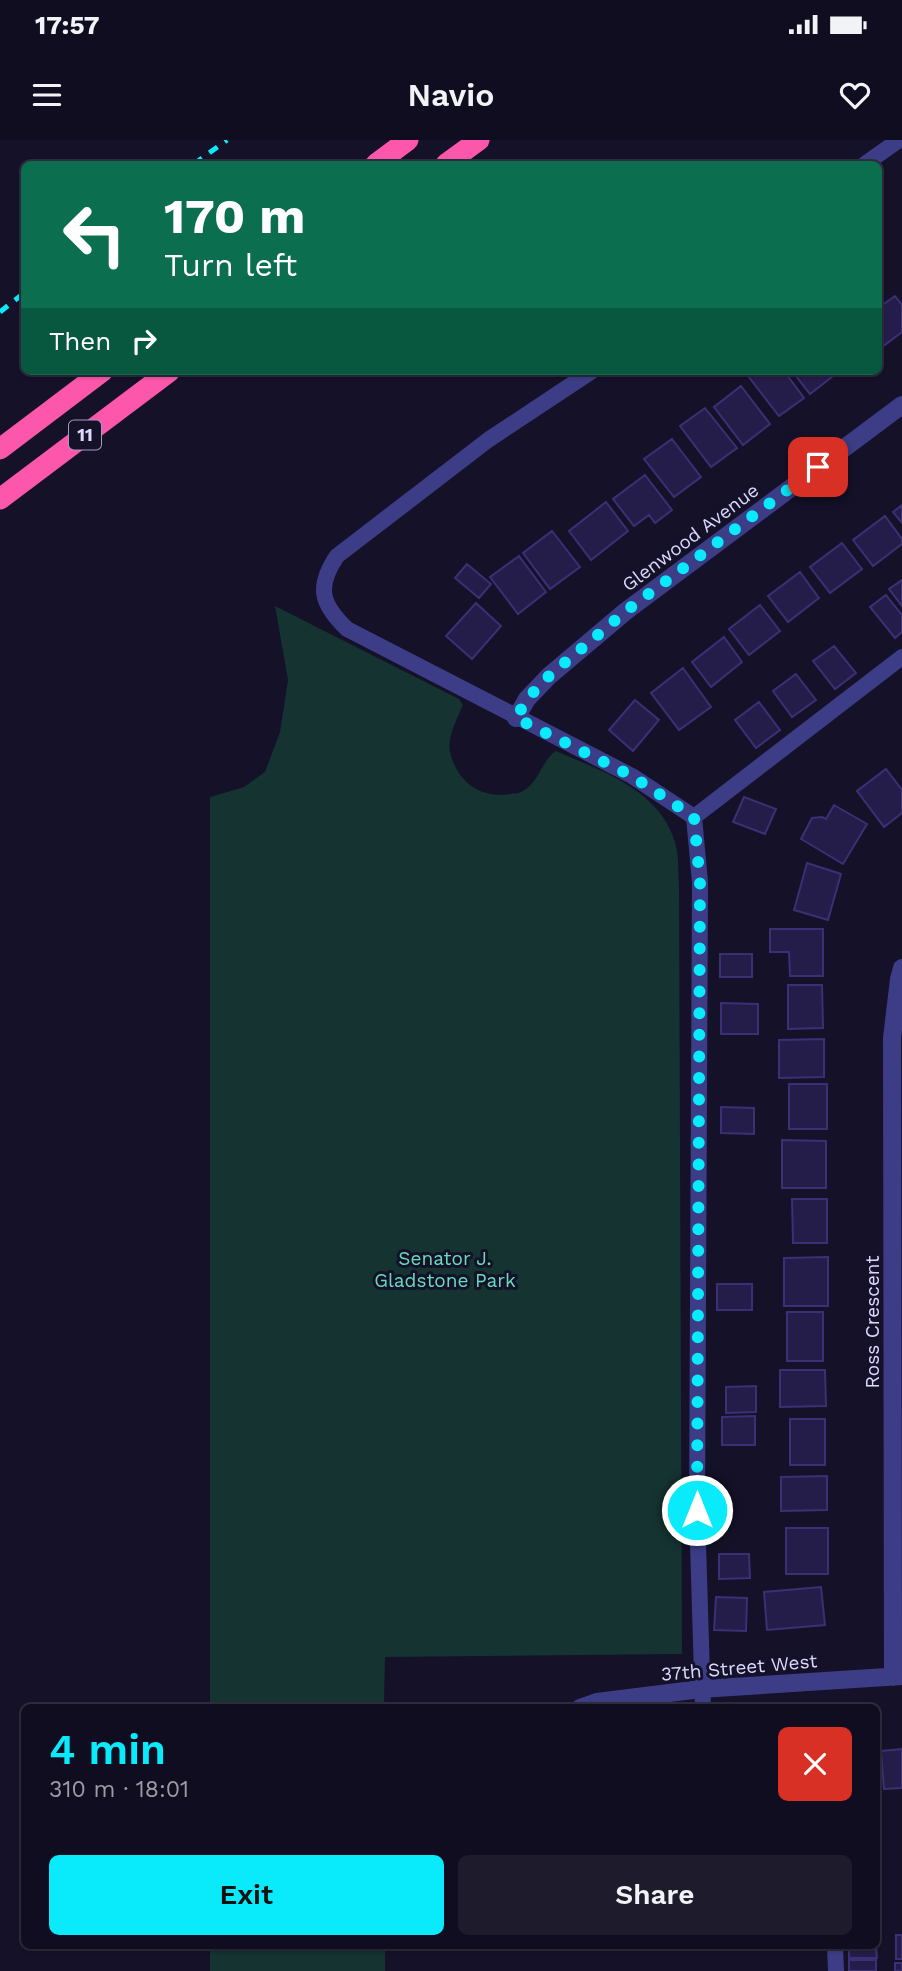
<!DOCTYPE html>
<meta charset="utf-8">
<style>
:root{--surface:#0f0d1f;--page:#1d1b2c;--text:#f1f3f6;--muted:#9b9ca4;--line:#2f2d3d;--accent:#09eafa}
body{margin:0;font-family:"Work Sans",sans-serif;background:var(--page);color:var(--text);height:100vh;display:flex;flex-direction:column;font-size:26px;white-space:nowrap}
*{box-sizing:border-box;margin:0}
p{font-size:23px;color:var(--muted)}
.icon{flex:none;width:38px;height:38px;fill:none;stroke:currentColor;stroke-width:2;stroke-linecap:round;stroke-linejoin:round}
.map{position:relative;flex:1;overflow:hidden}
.sheet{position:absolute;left:21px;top:1564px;width:859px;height:245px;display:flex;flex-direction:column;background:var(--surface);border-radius:10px;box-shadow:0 2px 5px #0004,0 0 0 2px var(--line)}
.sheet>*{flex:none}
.top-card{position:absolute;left:21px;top:21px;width:861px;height:214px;border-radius:10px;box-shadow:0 2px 5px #0004,0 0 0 2px var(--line);background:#0b6e4f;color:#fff;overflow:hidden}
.pin{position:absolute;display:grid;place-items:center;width:60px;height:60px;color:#fff;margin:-30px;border-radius:14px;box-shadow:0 4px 10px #0006}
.me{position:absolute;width:77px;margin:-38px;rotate:0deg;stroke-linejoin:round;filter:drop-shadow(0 0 5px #0008)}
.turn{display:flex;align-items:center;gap:24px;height:147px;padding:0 28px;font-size:32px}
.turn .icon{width:91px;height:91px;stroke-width:2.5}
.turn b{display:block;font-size:49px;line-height:60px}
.then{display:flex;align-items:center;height:66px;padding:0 28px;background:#0003;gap:14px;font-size:26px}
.round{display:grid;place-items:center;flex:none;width:74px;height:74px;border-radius:10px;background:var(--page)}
.headline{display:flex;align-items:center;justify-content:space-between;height:119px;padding:0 28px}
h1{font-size:42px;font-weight:600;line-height:52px;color:var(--accent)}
.button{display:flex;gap:14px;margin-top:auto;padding:14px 28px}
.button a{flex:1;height:80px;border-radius:10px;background:var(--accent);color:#111;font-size:28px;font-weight:600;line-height:80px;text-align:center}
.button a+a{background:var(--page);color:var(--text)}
.status{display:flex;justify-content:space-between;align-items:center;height:49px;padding:0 35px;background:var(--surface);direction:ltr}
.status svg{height:19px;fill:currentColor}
header{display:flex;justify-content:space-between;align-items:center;height:91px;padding:0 28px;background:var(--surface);font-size:32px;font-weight:600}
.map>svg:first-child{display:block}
.green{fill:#143331}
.building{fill:#251d49;stroke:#3b3075;stroke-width:2}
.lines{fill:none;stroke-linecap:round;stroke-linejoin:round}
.lane{stroke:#3d3d87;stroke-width:16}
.street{stroke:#3d3d87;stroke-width:18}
.highway{stroke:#fc57ab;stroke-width:21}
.rail{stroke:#09eafa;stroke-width:5;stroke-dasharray:10 9;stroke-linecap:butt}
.route{stroke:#09eafa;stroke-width:12;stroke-dasharray:0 21.6}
.labels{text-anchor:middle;stroke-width:6;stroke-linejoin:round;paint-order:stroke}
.shield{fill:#141129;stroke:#a09dbe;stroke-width:2}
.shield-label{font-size:18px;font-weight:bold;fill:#dcd9fe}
.street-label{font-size:19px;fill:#dcd9fe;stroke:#141129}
.park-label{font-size:19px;fill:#65debc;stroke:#141129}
</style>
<div class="status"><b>17:57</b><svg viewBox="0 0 49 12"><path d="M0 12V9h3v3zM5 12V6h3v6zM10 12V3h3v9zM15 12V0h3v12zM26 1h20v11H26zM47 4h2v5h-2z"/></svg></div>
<header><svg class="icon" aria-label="menu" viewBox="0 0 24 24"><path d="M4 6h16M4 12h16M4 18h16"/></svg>Navio<svg class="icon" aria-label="heart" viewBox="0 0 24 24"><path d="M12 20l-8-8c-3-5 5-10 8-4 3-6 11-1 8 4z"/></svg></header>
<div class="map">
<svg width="902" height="1831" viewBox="0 0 902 1831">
<rect width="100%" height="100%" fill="#141129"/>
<path class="green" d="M275,466L459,559L463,565C457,579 447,597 450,612C457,642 481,659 510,654C514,653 518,654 521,652C539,644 542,619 556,611C602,631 663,651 676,706C679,718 678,733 679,745L682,1514L385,1517L384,1568H210V657L244,647L265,632L280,592L288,540Z
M210,1806H385V1831H210Z"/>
<path class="building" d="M895,156L902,165V192L882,207L878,202V168Z
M754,231H784L804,258L779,276L748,236Z
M792,231H835L837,233L810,254Z
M741,246L770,284L743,305L714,267Z
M705,268L737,308L711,327L680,286Z
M672,299L701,337L674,357L644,319Z
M645,335L672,370L655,383L649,375L634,386L613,359Z
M606,362L628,391L591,420L569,391Z
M902,365V383L893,372Z
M885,376L902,399V404L873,426L853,400Z
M552,391L580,427L550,449L523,413Z
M842,403L862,429L830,453L810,427Z
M519,416L546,452L518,474L490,437Z
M467,424L491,444L479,458L455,438Z
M800,432L819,458L788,482L768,456Z
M902,440V466L889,449Z
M886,455L902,475V492L895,498L870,467Z
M476,463L501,486L472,519L446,496Z
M760,465L780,491L749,515L729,489Z
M724,497L742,522L711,547L692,522Z
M834,506L856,533L835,549L813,521Z
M683,528L711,567L679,590L651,553Z
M796,534L816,560L792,577L773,551Z
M635,560L659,580L633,611L609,590Z
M759,562L780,590L756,608L735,580Z
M886,629L902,650V673L884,687L857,651Z
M744,657L776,669L765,694L733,682Z
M834,665L867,684L843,724L801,699L812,678L822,677L826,679Z
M807,723L841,734L828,780L794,770Z
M770,789H823V836H790L789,812H770Z
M720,814H752V837H720Z
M788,845H822L823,888L788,889Z
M721,863L758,864V894H721Z
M824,899V937L779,938V900Z
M789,944H827V989H789Z
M721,967L754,968V994L721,993Z
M782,1000L826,1001V1048H782Z
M792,1059H827V1103H793Z
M828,1117V1166H784V1118Z
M717,1144H752V1170H717Z
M787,1172H823V1221H787Z
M780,1230H825L826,1266L780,1267Z
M756,1246V1272L726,1273V1247Z
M755,1276V1305H722V1277Z
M790,1279H825V1325H790Z
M827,1336V1370L781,1371V1337Z
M786,1388H828V1434H786Z
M719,1414H749L750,1438L719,1439Z
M821,1447L825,1485L767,1490L764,1452Z
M716,1457L747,1458L746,1491L714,1490Z
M902,1609V1648L884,1649L881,1611Z
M896,1795H902V1819H896Z
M849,1806H876L877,1818H849Z
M849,1820H876V1831H849Z
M895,1823H902V1831H895Z"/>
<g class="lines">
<path class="lane" d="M865,24L899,0
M592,231L488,300L337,416C316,447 321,464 347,489L632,636L694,677L700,742L697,1370L703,1568
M694,677L902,517
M835,1806L836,1831"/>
<path class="street" d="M516,578L527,559L549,536L626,471L902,265
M893,1537L892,898L899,839L902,828
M580,1568L597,1562L701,1549L902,1536"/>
<path class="highway" d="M376,24L408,0
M446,24L479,0
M0,309L103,231
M0,359L170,231"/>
<path class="rail" d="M194,24L227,0
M0,172L24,153"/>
</g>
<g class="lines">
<path class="route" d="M697,1370L700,742L694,677L632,636L516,578L527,559L549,536L626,471L818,327"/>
</g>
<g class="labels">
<rect class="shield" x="69" y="280.5" width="32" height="29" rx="5"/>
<g class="shield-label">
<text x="85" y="301">11</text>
</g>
<g class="street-label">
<text transform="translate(690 397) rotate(-37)" y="7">Glenwood Avenue</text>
<text transform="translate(872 1182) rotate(-90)" y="7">Ross Crescent</text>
<text transform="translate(739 1527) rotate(-5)" y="7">37th Street West</text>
</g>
<g class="park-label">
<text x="445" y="1125">Senator J.<tspan x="445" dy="22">Gladstone Park</tspan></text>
</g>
</g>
</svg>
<div class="pin" style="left:818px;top:327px;background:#d93025"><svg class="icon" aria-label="arrive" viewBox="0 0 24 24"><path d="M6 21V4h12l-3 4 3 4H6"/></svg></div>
<svg class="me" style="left:697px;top:1370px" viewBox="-20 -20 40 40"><circle r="17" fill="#09eafa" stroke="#fff" stroke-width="3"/><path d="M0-11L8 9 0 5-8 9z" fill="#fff"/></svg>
<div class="top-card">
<div class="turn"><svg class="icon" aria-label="left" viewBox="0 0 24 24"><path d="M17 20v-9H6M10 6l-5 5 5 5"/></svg><div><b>170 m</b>Turn left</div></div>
<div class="then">Then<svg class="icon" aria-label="right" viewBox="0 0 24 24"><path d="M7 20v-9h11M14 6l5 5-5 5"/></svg></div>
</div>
<section class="sheet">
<div class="headline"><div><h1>4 min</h1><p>310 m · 18:01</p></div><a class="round" style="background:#d93025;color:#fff"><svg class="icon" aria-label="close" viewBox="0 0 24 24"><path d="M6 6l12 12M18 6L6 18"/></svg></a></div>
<div class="button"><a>Exit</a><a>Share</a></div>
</section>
</div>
